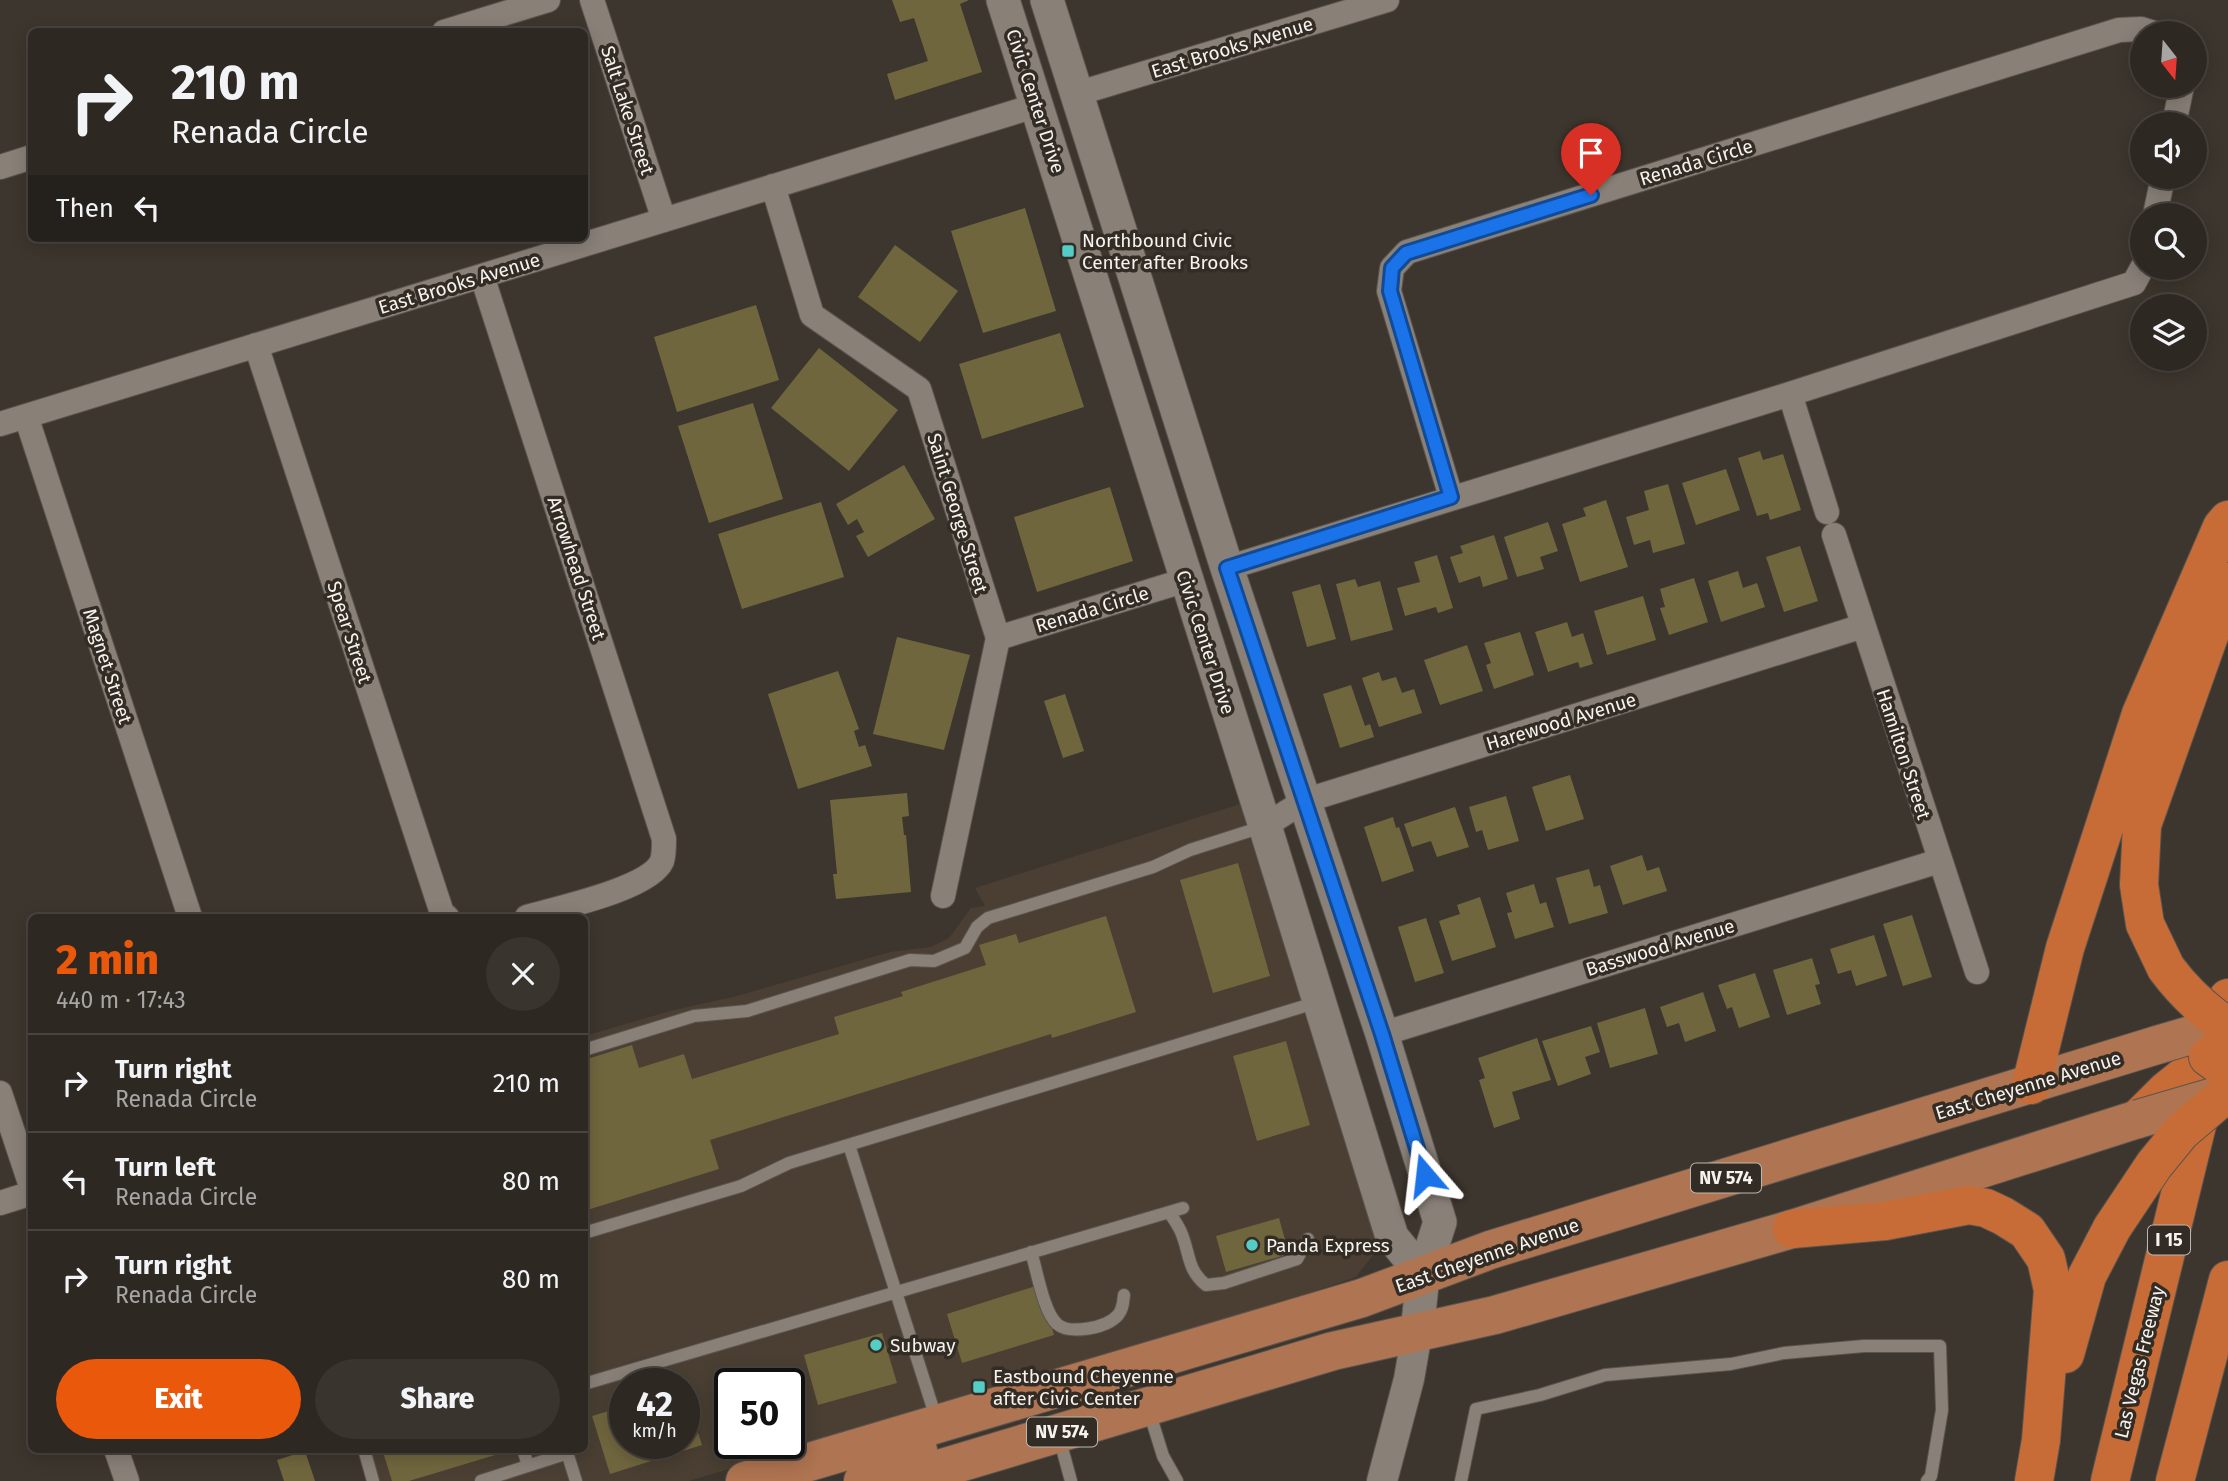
<!DOCTYPE html>
<meta charset="utf-8">
<style>
:root{--surface:#2e2822;--page:#3a342f;--text:#f1f3f6;--muted:#a7a6a5;--line:#494440;--accent:#ea580c}
body{margin:0;font-family:"Fira Sans",sans-serif;background:var(--page);color:var(--text);height:100vh;display:flex;flex-direction:column;font-size:26px;white-space:nowrap}
*{box-sizing:border-box;margin:0}
p{font-size:23px;color:var(--muted)}
.icon{flex:none;width:38px;height:38px;fill:none;stroke:currentColor;stroke-width:2;stroke-linecap:round;stroke-linejoin:round}
.map{position:relative;flex:1;overflow:hidden}
.drawer{position:absolute;left:28px;top:914px;width:560px;height:539px;display:flex;flex-direction:column;background:var(--surface);border-radius:10px;box-shadow:0 4px 18px #0003,0 0 0 2px var(--line)}
.drawer>*{flex:none}
.guide{position:absolute;left:28px;top:28px;width:560px;height:214px;border-radius:10px;box-shadow:0 4px 18px #0003,0 0 0 2px var(--line);background:#2e2822;color:var(--text);overflow:hidden}
.needle{width:46px;rotate:163deg}
.tools{position:absolute;left:2130px;top:21px;display:grid;gap:14px}
.tools a{display:grid;place-items:center;width:77px;height:77px;border-radius:50%;background:var(--surface);box-shadow:0 4px 18px #0003,0 0 0 2px var(--line);font-size:35px}
.speed{position:absolute;left:609px;top:1368px;display:flex;gap:14px;font-size:35px;font-weight:700;text-align:center}
.speed>*{display:grid;place-content:center;width:91px;height:91px;border-radius:50%;background:var(--surface);box-shadow:0 4px 18px #0003,0 0 0 2px var(--line);line-height:1}
.speed small{font-size:18px;font-weight:400}
.speed .limit{border:4px solid #111;border-radius:10px;background:#fff;color:#111}
.pin{position:absolute;display:grid;place-items:center;width:60px;height:60px;color:#fff;margin:-72px -30px;border-radius:50% 50% 50% 0;rotate:-45deg;box-shadow:0 0 7px #0007}
.pin .icon{rotate:45deg}
.me{position:absolute;width:77px;margin:-38px;rotate:343deg;stroke-linejoin:round;filter:drop-shadow(0 0 5px #0008)}
.turn{display:flex;align-items:center;gap:24px;height:147px;padding:0 28px;font-size:32px}
.turn .icon{width:91px;height:91px;stroke-width:2.5}
.turn b{display:block;font-size:49px;line-height:60px}
.then{display:flex;align-items:center;height:66px;padding:0 28px;background:#0003;gap:14px;font-size:26px}
.round{display:grid;place-items:center;flex:none;width:74px;height:74px;border-radius:37px;background:var(--page)}
.head{display:flex;align-items:center;justify-content:space-between;height:119px;padding:0 28px}
h1{font-size:42px;font-weight:800;line-height:52px;color:var(--accent)}
.button{display:flex;gap:14px;margin-top:auto;padding:14px 28px}
.button a{flex:1;height:80px;border-radius:42px;background:var(--accent);color:#fff;font-size:28px;font-weight:800;line-height:80px;text-align:center}
.button a+a{background:var(--page);color:var(--text)}
ul{padding:0;list-style:none}
li{display:flex;align-items:center;gap:21px;height:98px;padding:0 28px;border-top:2px solid var(--line)}
li div{flex:1}
li b{display:block;font-size:26px}
li em{font-style:normal}
.map>svg:first-child{display:block}
.built{fill:#4a3f32;fill-rule:evenodd}
.building{fill:#70663e}
.lines{fill:none;stroke-linecap:round;stroke-linejoin:round}
.service-casing{stroke:#5b544e;stroke-width:14}
.minor-casing{stroke:#5b544e;stroke-width:26}
.tertiary-casing{stroke:#5b544e;stroke-width:32}
.secondary-casing{stroke:#5b544e;stroke-width:35}
.primary-casing{stroke:#5b544e;stroke-width:40}
.motorway-casing{stroke:#5b544e;stroke-width:40}
.service{stroke:#898178;stroke-width:12}
.minor{stroke:#898178;stroke-width:24}
.tertiary{stroke:#898178;stroke-width:30}
.secondary{stroke:#898178;stroke-width:33}
.primary{stroke:#af7451;stroke-width:38}
.motorway{stroke:#c86c37;stroke-width:38}
.primary-bridge-casing{stroke:#5b544e;stroke-width:40;stroke-linecap:butt}
.motorway-bridge-casing{stroke:#5b544e;stroke-width:40;stroke-linecap:butt}
.primary-bridge{stroke:#af7451;stroke-width:38}
.motorway-bridge{stroke:#c86c37;stroke-width:38}
.route-casing{stroke:#114b97;stroke-width:18}
.route{stroke:#1a73e8;stroke-width:12}
.poi-dot{fill:#54cdc7;stroke:#322c24;stroke-width:2.5}
.labels{text-anchor:middle;stroke-width:7;stroke-linejoin:round;paint-order:stroke}
.shield{fill:#322c24;stroke:#bbb7b1;stroke-width:2}
.shield-label{font-size:18px;font-weight:bold;fill:#f6f2ed}
.street-label{font-size:19px;fill:#f6f2ed;stroke:#322c24}
.poi-label{font-size:19px;fill:#f6f2ed;stroke:#322c24;text-anchor:start}
</style>
<div class="map">
<svg width="2228" height="1481" viewBox="0 0 2228 1481">
<rect width="100%" height="100%" fill="#3d362e"/>
<path class="built" d="M1240,804L1377,1233L1373,1255L1356,1277L1203,1329L689,1481H377L368,1449H584L585,1036L670,1011L737,996L890,952L931,947L949,938L971,908L985,906L975,888ZM625,1384H684V1444H625ZM730,1384H789V1444H730Z"/>
<path class="building" d="M892,0H969L960,4L982,72L895,100L887,74L928,61L914,18L900,22Z
M1025,208L1056,311L983,333L951,231Z
M895,245L958,291L920,342L858,297Z
M756,305L779,380L677,412L654,337Z
M1060,333L1084,407L982,439L959,364Z
M819,348L898,410L849,471L771,408Z
M753,403L783,499L709,523L678,426Z
M1760,451L1763,460L1783,454L1801,510L1770,520L1768,513L1757,516L1738,458Z
M904,465L935,519L868,557L856,536L864,532L857,519L848,525L836,504Z
M1726,469L1740,510L1696,525L1682,483Z
M1668,484L1685,544L1653,553L1650,540L1634,545L1626,517L1649,510L1644,491Z
M1110,487L1133,561L1037,592L1014,517Z
M1606,500L1628,567L1580,582L1562,524L1586,516L1583,508Z
M821,502L844,577L742,609L718,534Z
M1548,522L1558,551L1540,557L1544,569L1517,577L1504,537Z
M1494,535L1508,579L1483,587L1480,576L1459,583L1450,557L1463,553L1460,546Z
M1800,546L1818,601L1784,612L1766,557Z
M1437,555L1453,608L1438,613L1436,607L1405,616L1397,588L1420,582L1414,562Z
M1738,571L1743,588L1757,583L1765,607L1721,622L1708,581Z
M1694,578L1708,622L1669,635L1660,608L1665,607L1660,589Z
M1355,579L1358,587L1380,581L1393,630L1351,641L1336,584Z
M1320,584L1336,639L1307,647L1292,592Z
M1643,596L1656,640L1607,655L1594,611Z
M1567,622L1572,637L1583,633L1593,664L1580,668L1578,662L1548,672L1535,632Z
M1520,632L1534,675L1494,689L1486,665L1491,663L1484,643Z
M897,637L970,655L944,750L873,734Z
M1467,645L1483,691L1440,705L1424,660Z
M838,671L859,729L854,731L859,747L865,745L872,766L798,789L768,694Z
M1379,672L1382,681L1396,677L1402,693L1414,689L1422,713L1379,727L1362,678Z
M1351,685L1365,726L1370,724L1374,737L1340,748L1323,694Z
M1065,694L1084,751L1063,758L1044,701Z
M1570,775L1584,819L1546,831L1532,787Z
M907,793L909,816L902,817L904,835H906L911,892L836,899L833,874H837L830,800Z
M1506,796L1519,841L1488,850L1482,830L1476,832L1469,807Z
M1455,807L1469,847L1437,857L1431,841L1412,847L1404,824Z
M1393,817L1396,828L1399,827L1414,871L1382,882L1364,827Z
M1642,855L1647,871L1659,867L1667,891L1623,905L1610,866Z
M1238,863L1270,976L1213,993L1180,880Z
M1589,869L1594,887L1600,885L1608,913L1569,924L1556,878Z
M1534,884L1540,904L1546,902L1554,927L1515,939L1507,913L1512,912L1506,893Z
M1480,897L1496,947L1452,961L1439,921L1460,914L1457,905Z
M1912,915L1932,977L1903,986L1883,924Z
M1106,916L1136,1012L1052,1038L1051,1034L710,1140L719,1169L584,1211V1060L632,1045L639,1068L684,1054L692,1079L839,1034L834,1017L903,996L901,992L986,965L979,945L1016,934L1019,943Z
M1426,918L1444,973L1415,982L1398,927Z
M1874,935L1887,976L1856,986L1851,970L1838,974L1830,949Z
M1812,958L1820,984L1815,985L1821,1004L1787,1015L1773,970Z
M1755,973L1770,1017L1739,1028L1732,1007L1727,1009L1718,985Z
M1703,992L1716,1031L1685,1042L1679,1023L1667,1027L1660,1007Z
M1645,1008L1658,1054L1610,1068L1597,1023Z
M1591,1026L1600,1052L1585,1057L1591,1074L1558,1086L1542,1041Z
M1537,1038L1551,1080L1512,1092L1520,1119L1494,1128L1479,1080L1485,1078L1478,1058Z
M1286,1041L1310,1125L1257,1141L1233,1056Z
M1279,1218L1289,1254L1226,1272L1216,1236Z
M1039,1285L1054,1335L962,1363L947,1314Z
M882,1333L897,1383L818,1405L804,1355Z
M685,1392L702,1445L610,1474L592,1416L625,1406V1444H684Z
M382,1449H512V1450L409,1481H392Z
M305,1451L315,1481H284L277,1460Z"/>
<g class="lines">
<g class="service-casing">
<path id="service" d="M584,1050L694,1016L747,1011L910,960L934,961L965,948L977,927L988,918L1153,867L1190,850L1265,826
M849,1145L937,1421
M1169,1212C1173,1218 1178,1225 1181,1232C1190,1253 1187,1270 1206,1285L1224,1283L1297,1259L1308,1239
M584,1233L741,1186L789,1163L1318,1002
M1031,1252C1037,1270 1043,1311 1057,1324C1070,1335 1107,1328 1118,1315C1123,1309 1123,1303 1124,1295
M584,1384L1183,1208
M1149,1411L1163,1456L1177,1481
M1059,1437L1071,1481
M364,1449L373,1481
M523,1449L528,1466
M566,1449L576,1481
M481,1481L568,1453
M1461,1481L1476,1409L1540,1395L1605,1375L1731,1364L1784,1353L1864,1346H1940L1942,1410L1931,1476L1927,1481"/>
</g>
<g class="minor-casing">
<path id="minor" d="M592,0L664,220
M444,32L548,0
M1076,94L1387,0
M2174,124L2182,86
M0,167L32,157
M773,186L812,315L919,389L998,638L943,896
M2155,215L2163,177
M482,276L664,839C664,846 664,855 662,861C650,889 557,908 527,917
M256,345L442,913L447,917
M1790,394L1827,512
M26,416L190,917
M0,424L1038,105
M1451,497L1389,291L1392,268L1407,252L2119,30L2141,29L2154,33
M1834,535L1977,972
M1227,568L1790,394L2134,283L2142,268
M998,638L1186,580
M1265,826L1304,801L1863,626
M1382,1034L1939,861
M0,1093L32,1189
M0,1203L32,1193
M116,1449L127,1481"/>
</g>
<g class="tertiary-casing">
<path id="tertiary" d="M1382,1481L1409,1379L1417,1333"/>
</g>
<g class="secondary-casing">
<path id="secondary" d="M1003,0L1265,826L1392,1237L1423,1275
M1047,0L1227,568L1382,1034L1440,1222L1423,1275L1417,1333"/>
</g>
<g class="primary-casing">
<path id="primary" d="M745,1481L1362,1298L1490,1250L2157,1045
M863,1481L914,1455L918,1450
M899,1481L1333,1351L1495,1315L1792,1229L2138,1119"/>
</g>
<g class="motorway-casing">
<path id="motorway" d="M2166,968L2145,924L2139,885L2142,825L2228,582
M2031,1085L2065,948L2141,714L2222,527L2228,520
M2138,1119L2167,1090L2208,1057
M1792,1229L1885,1221L1969,1205L1986,1208L2003,1216L2027,1231L2046,1259L2053,1290L2041,1440L2034,1481
M2065,1354L2087,1276L2112,1228
M2110,1481L2228,998
M2175,1481L2228,1280"/>
</g>
<use href="#service" class="service"/>
<use href="#minor" class="minor"/>
<use href="#tertiary" class="tertiary"/>
<use href="#secondary" class="secondary"/>
<use href="#primary" class="primary"/>
<use href="#motorway" class="motorway"/>
<g class="primary-bridge-casing">
<path id="primary-bridge" d="M2157,1045L2225,1025
M2138,1119L2227,1093"/>
</g>
<g class="motorway-bridge-casing">
<path id="motorway-bridge" d="M2166,968C2183,991 2202,1009 2225,1025
M2228,1041L2208,1057L2228,1071
M2112,1228L2154,1165L2181,1132L2227,1093"/>
</g>
<use href="#primary-bridge" class="primary-bridge"/>
<use href="#motorway-bridge" class="motorway-bridge"/>
</g>
<g class="lines">
<g class="route-casing">
<path id="route" d="M1425,1175L1382,1034L1227,568L1451,497L1390,291L1392,268L1406,253L1591,195"/>
</g>
<use href="#route" class="route"/>
</g>
<g class="poi-dot">
<rect x="1061" y="244" width="14" height="14" rx="3.5"/>
<circle cx="1252" cy="1245" r="7"/>
<circle cx="876" cy="1345" r="7"/>
<rect x="972" y="1380" width="14" height="14" rx="3.5"/>
</g>
<g class="labels">
<g class="shield">
<rect x="1691" y="1163.5" width="70" height="29" rx="5"/>
<rect x="2148" y="1225.5" width="42" height="29" rx="5"/>
<rect x="1027" y="1417.5" width="70" height="29" rx="5"/>
</g>
<g class="shield-label">
<text x="1726" y="1184">NV 574</text>
<text x="2169" y="1246">I 15</text>
<text x="1062" y="1438">NV 574</text>
</g>
<g class="street-label">
<text transform="translate(1232 47) rotate(-17)" y="7">East Brooks Avenue</text>
<text transform="translate(1036 101) rotate(72)" y="7">Civic Center Drive</text>
<text transform="translate(628 110) rotate(72)" y="7">Salt Lake Street</text>
<text transform="translate(1696 162) rotate(-17)" y="7">Renada Circle</text>
<text transform="translate(459 283) rotate(-17)" y="7">East Brooks Avenue</text>
<text transform="translate(958 513) rotate(73)" y="7">Saint George Street</text>
<text transform="translate(577 568) rotate(72)" y="7">Arrowhead Street</text>
<text transform="translate(1092 609) rotate(-17)" y="7">Renada Circle</text>
<text transform="translate(350 632) rotate(72)" y="7">Spear Street</text>
<text transform="translate(1206 642) rotate(72)" y="7">Civic Center Drive</text>
<text transform="translate(108 666) rotate(72)" y="7">Magnet Street</text>
<text transform="translate(1561 721) rotate(-17)" y="7">Harewood Avenue</text>
<text transform="translate(1904 754) rotate(72)" y="7">Hamilton Street</text>
<text transform="translate(1660 947) rotate(-17)" y="7">Basswood Avenue</text>
<text transform="translate(2028 1085) rotate(-17)" y="7">East Cheyenne Avenue</text>
<text transform="translate(1487 1255) rotate(-19)" y="7">East Cheyenne Avenue</text>
<text transform="translate(2139 1362) rotate(-76)" y="7">Las Vegas Freeway</text>
</g>
<g class="poi-label">
<text x="1082" y="247">Northbound Civic<tspan x="1082" dy="22">Center after Brooks</tspan></text>
<text x="1266" y="1252">Panda Express</text>
<text x="890" y="1352">Subway</text>
<text x="993" y="1383">Eastbound Cheyenne<tspan x="993" dy="22">after Civic Center</tspan></text>
</g>
</g>
</svg>
<div class="tools">
<a><svg class="needle" viewBox="-14 -14 28 28"><path d="M0-13l5 13h-10z" fill="#e53935"/><path d="M0 13l5-13h-10z" fill="#a7a6a5"/></svg></a>
<a><svg class="icon" aria-label="sound" viewBox="0 0 24 24"><path d="M4 9h4l5-4v14l-5-4H4zM17 9q2 3 0 6"/></svg></a>
<a><svg class="icon" aria-label="search" viewBox="0 0 24 24"><circle cx="10" cy="10" r="6"/><path d="M15 15l6 6"/></svg></a>
<a><svg class="icon" aria-label="layers" viewBox="0 0 24 24"><path d="M12 4l9 5-9 5-9-5zM3 14l9 5 9-5"/></svg></a>
</div>
<div class="speed"><div>42<small>km/h</small></div><div class="limit">50</div></div>
<div class="pin" style="left:1591px;top:195px;background:#d93025"><svg class="icon" aria-label="arrive" viewBox="0 0 24 24"><path d="M6 21V4h12l-3 4 3 4H6"/></svg></div>
<svg class="me" style="left:1425px;top:1175px" viewBox="-20 -20 40 40"><path d="M0-17L14 15 0 8-14 15z" fill="#1a73e8" stroke="#fff" stroke-width="4"/></svg>
<div class="guide">
<div class="turn"><svg class="icon" aria-label="right" viewBox="0 0 24 24"><path d="M7 20v-9h11M14 6l5 5-5 5"/></svg><div><b>210 m</b>Renada Circle</div></div>
<div class="then">Then<svg class="icon" aria-label="left" viewBox="0 0 24 24"><path d="M17 20v-9H6M10 6l-5 5 5 5"/></svg></div>
</div>
<section class="drawer">
<div class="head"><div><h1>2 min</h1><p>440 m · 17:43</p></div><a class="round"><svg class="icon" aria-label="close" viewBox="0 0 24 24"><path d="M6 6l12 12M18 6L6 18"/></svg></a></div>
<ul>
<li><svg class="icon" aria-label="right" viewBox="0 0 24 24"><path d="M7 20v-9h11M14 6l5 5-5 5"/></svg><div><b>Turn right</b><p>Renada Circle</p></div><em>210 m</em></li>
<li><svg class="icon" aria-label="left" viewBox="0 0 24 24"><path d="M17 20v-9H6M10 6l-5 5 5 5"/></svg><div><b>Turn left</b><p>Renada Circle</p></div><em>80 m</em></li>
<li><svg class="icon" aria-label="right" viewBox="0 0 24 24"><path d="M7 20v-9h11M14 6l5 5-5 5"/></svg><div><b>Turn right</b><p>Renada Circle</p></div><em>80 m</em></li>
</ul>
<div class="button"><a>Exit</a><a>Share</a></div>
</section>
</div>
